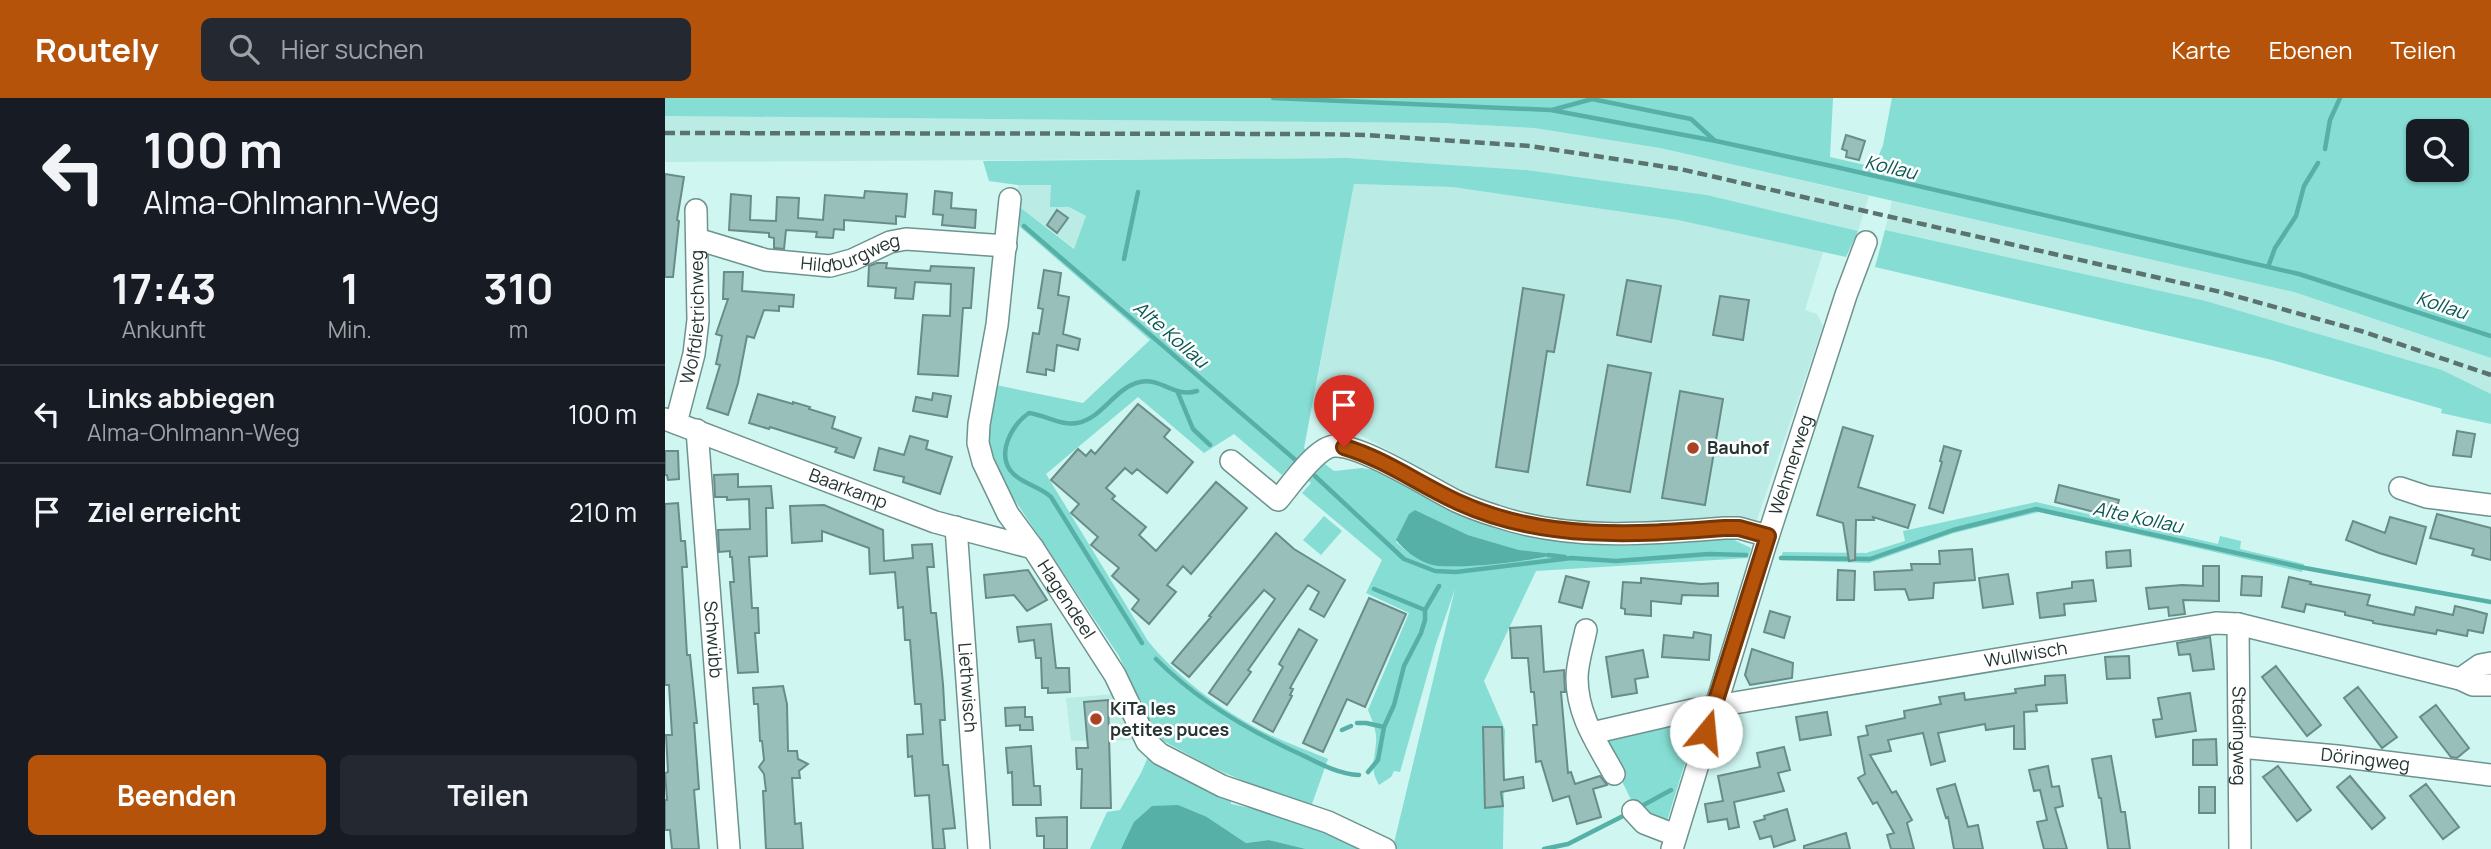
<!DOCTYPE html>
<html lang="de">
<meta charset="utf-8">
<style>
:root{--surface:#171b24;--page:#242831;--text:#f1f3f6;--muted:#9ea1a6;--line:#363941;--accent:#b45309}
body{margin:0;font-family:Manrope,sans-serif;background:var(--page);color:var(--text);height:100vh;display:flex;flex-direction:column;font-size:26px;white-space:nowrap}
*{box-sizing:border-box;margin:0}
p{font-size:23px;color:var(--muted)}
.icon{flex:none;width:38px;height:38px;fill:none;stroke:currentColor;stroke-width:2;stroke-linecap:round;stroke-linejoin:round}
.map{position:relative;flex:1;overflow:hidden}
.drawer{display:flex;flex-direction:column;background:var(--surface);width:665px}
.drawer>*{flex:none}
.guide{background:#171b24;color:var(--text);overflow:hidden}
.tools{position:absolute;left:1741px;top:21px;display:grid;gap:14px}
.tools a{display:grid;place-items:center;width:63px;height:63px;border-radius:10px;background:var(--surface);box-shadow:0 2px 5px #0004;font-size:35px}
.pin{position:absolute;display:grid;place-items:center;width:60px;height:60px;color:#fff;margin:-72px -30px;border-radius:50% 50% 50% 0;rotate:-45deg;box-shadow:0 0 7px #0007}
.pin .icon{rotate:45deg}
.me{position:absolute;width:77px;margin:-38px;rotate:17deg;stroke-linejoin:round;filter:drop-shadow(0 0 5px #0008)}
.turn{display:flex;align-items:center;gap:24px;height:147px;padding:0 28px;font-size:32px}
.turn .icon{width:91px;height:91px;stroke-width:2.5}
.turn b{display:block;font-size:49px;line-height:60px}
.eta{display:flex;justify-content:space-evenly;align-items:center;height:119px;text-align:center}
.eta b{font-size:42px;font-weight:700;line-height:49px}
.cta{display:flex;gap:14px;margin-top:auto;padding:14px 28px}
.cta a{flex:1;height:80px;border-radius:10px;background:var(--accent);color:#fff;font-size:28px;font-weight:700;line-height:80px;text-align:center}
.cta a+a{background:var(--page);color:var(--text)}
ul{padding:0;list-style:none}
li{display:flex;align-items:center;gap:21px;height:98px;padding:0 28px;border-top:2px solid var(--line)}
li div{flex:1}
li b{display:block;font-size:26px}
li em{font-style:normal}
header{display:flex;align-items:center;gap:42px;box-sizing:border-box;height:98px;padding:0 35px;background:var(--accent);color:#fff}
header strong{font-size:33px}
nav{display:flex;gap:38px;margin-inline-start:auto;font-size:24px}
.search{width:490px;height:63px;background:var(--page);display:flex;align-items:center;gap:18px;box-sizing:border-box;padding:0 24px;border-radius:10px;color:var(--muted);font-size:26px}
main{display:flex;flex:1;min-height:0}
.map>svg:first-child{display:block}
.built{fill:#baece5}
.green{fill:#86ddd3;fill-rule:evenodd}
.water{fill:#56b0a7}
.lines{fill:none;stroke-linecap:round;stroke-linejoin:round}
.stream{stroke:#56b0a7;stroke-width:4.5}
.building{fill:#99bfba;stroke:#688d89;stroke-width:2}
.minor-casing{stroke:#6e938e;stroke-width:24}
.minor{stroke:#fff;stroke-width:21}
.rail{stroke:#5b726f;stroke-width:4.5;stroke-dasharray:10 5;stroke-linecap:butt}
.route-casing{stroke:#753606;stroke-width:18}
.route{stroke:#b45309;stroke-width:12}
.poi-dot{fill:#aa4224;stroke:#fff;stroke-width:2.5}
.labels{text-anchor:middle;stroke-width:5;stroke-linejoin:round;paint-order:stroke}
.street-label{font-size:18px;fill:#243432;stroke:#fff}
.poi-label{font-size:18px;font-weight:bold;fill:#243432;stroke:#fff;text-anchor:start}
.water-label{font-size:19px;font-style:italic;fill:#095953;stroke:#fff}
</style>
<header>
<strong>Routely</strong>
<div class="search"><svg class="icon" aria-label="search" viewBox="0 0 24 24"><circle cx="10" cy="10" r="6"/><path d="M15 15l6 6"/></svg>Hier suchen</div>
<nav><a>Karte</a><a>Ebenen</a><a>Teilen</a></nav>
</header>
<main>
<section class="drawer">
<div class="guide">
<div class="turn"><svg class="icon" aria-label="left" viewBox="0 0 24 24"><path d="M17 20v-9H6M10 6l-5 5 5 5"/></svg><div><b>100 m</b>Alma-Ohlmann-Weg</div></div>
</div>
<div class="eta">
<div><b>17:43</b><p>Ankunft</p></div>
<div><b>1</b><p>Min.</p></div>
<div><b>310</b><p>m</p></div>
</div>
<ul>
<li><svg class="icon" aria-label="left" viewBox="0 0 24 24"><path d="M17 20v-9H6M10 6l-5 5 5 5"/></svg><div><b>Links abbiegen</b><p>Alma-Ohlmann-Weg</p></div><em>100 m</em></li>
<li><svg class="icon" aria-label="arrive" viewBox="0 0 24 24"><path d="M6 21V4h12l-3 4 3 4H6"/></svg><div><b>Ziel erreicht</b></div><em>210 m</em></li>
</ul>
<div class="cta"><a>Beenden</a><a>Teilen</a></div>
</section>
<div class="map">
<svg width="1826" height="751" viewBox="0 0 1826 751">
<rect width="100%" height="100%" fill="#cff6f1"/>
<path class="built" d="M0,18L777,25L869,30L995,50L1204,98L1193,133L1042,97L862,72L683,60L0,64Z
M689,86L787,89L1013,122L1158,154L1140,212L1152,216L1158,228L1091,425L1058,420L985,425H933L885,419L837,408L799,394L647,310Z
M353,87H386L404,109L421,118L410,151L352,107Z
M1227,103L1629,194L1826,260V296L1777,272L1541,203L1220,132Z
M450,596L467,642L406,643L401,600Z"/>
<path class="green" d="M0,0H1168L1165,59L1209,69L1218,47L1227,0H1826V260L1629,194L995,50L869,30L777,25L0,18ZM1754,33H1792V72H1754Z
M683,60L862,72L1042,97L1193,133L1181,159L1013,122L787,89L689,86L639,350L643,354L630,370L626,367L617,377L569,336L539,355L473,299L381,376L483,543C511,578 553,609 593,631C615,643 640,651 663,661L647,706L616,699L544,668L495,641L484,624L454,558L335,380L321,345L331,287L418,305L485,242L355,129L352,107L409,151L421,118L404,109H385L386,87H353L324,83L318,63Z
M1220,132L1541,203L1777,272L1826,296V326L1776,315L1777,311L1607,262L1210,169Z
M657,364L669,373L697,370L709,372L799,419L843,433L872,440L909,446L963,448L1067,441L1086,450L1083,460L871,473L819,583L840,632L838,751H729L728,749L790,491L771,546L735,674L729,673L726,679L714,687C704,669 710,664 711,644C712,633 707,622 703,612L744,515L701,495L717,462L637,395L646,385L643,382ZM750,412L803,437L854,452L881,455L883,458C862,464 788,472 768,467C753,463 742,454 731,444Z
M1371,404L1553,446L1555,438L1576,443L1575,451L1639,466L1637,474L1374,414L1289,435L1204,465L1115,462L1118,454L1201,455L1240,443L1238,433Z
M659,418L677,433L656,457L638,442Z
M1030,619L1033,623L1001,726L969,708L941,650L942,640Z
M483,659L566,699V706L654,724L705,751H641L604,742L581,745L542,719L457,748L456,751H425L442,714L455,712L476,675Z"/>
<path class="water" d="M750,412L803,437L854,452L881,455L883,458C861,464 788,472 767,467C753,463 740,453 731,442L744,416Z
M513,707L542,719L581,745L604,742L641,751H456L469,724L487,708Z"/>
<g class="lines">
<path class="stream" d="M608,0L886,12L1051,43L1171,69L1634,176L1826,238
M887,12L927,1L1026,21L1049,42
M1660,51L1665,22L1675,0
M359,128L634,365
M459,161L473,94
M1603,169L1610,150L1631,118L1639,88L1653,65
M513,295L528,331L545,347
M650,378L739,461L770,473L791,474L906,460L951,463L1044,456L1081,457
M883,457L900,459
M1116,460L1205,461L1288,432L1371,411L1640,470L1826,504
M709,491L760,512
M477,545L386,399C375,388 354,385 345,372C332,353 348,326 364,315C380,317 396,328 412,325C437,321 450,289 475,284C496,279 508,300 532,293
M491,561C533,603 584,633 637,657C655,666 674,676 694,677
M692,625H701L719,629
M677,632L686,628
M703,674L713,662L719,629L729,607L739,568L756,535L760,522V512L774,488
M975,709L1006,692
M879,751L903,746L962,716"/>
</g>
<path class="building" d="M1181,37L1200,43L1194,62L1181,59L1182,53L1177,51Z
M0,76L19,79L12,122L14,123L8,179H0Z
M200,93L242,96L240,119L231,118V126L179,122V132L169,131L168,140L151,139L152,134L121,132L119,151L109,150V140L104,139V135L64,132L66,96L86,98L85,122L111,123L112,99L134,100L133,120L158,122L160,97L199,100Z
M270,93L287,95L286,110L311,112L310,130L277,127L278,117L268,116Z
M392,112L403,120L392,135L382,127Z
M212,165H222L221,170L265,173L266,168L309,170L306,210H298L293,278L253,276L258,217L285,218L286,186L250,184L248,201L230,200L231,190L203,188L204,168Z
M379,172L396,175L393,197L404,199L398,236L415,241L413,252L392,247L389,273L381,271V277L362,274L368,235L374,236L378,211L373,210Z
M59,174H78L77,193L129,197L128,209L114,208V213L99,212L89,240L82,238L73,285L63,317L42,310L55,267L51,266L57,238L51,236L63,201H58Z
M962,182L996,188L986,244L952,237Z
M858,190L899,197L889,254L882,253L863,374L831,369Z
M1055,198L1084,202L1078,242L1048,237Z
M943,267L986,275L965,394L922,387Z
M1015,293L1058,301L1040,407L997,400Z
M268,295L286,298L282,319L248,313L251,299L267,302Z
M93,296L128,306V304L145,309L144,311L170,319L167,330L196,340L189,360L170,354L172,350L105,329L104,331L84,325Z
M473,306L505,332L499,339L528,364L502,395L472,371L467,376L460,370L441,390L450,398L447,401L481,429L474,437L491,453L551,384L582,410L526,476L518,468L502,487L511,494L484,526L467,511L474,502L447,478L454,470L426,447L433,439L406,415L414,406L386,382L413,351L421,358L426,352L430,356Z
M1178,329L1208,338L1193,389L1250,407L1243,430L1208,419L1209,422H1191L1190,462L1184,463L1178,425L1152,417Z
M1792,333L1810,336L1806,359L1788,357Z
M245,338L263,343L261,351L287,359L275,396L238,384L239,379L209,372L214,350L239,357Z
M1279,348L1296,353L1278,415L1264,410L1277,364L1275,363Z
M0,353H13L14,381L3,382L2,377H0Z
M73,376V389L106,388L108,410H101L102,458L84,459L87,510H93L94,535H90L93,574L73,575L65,484H69L67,459H65V453L54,454L53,432L85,431L84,401L62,402V399H50L49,377Z
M1394,387L1454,402L1449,419L1390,404Z
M13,405L16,443H20L22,469H17L22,557H25L32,625H29L34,691L29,692L34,751H7L5,732H0V702H2L0,675L3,674L1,637H7L4,587H0V406Z
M159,407L218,432L219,463L248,460L247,447L267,446L269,469H262L266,515H271L278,586L280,622H275L278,667H283L290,730L278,731L280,751H268L264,697L250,698L247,658L243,659L242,637L258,636L256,606H250L245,542H240L238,509L233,510L230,474L205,476L204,450L157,433V443L127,445L125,408Z
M1772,416L1826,430V462L1807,457L1809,451L1765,440Z
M1725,419L1761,429L1751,466L1714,455L1681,442L1688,423L1720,435Z
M611,435L629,451L680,482L659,519L645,511L654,494L643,487L583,572L586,574L562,607L544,595L610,501L599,492L524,579L507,565L546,519L544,518Z
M1307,451L1310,482L1269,485L1268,500L1244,502L1240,491L1210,492L1209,474L1247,472L1246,466H1275L1274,453Z
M1465,452L1466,468L1442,470L1441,454Z
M1538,468H1554V503L1518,502L1520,516L1504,518L1503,509L1484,511L1481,490L1517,487L1538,488Z
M363,472L382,502L362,513L349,497L321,500L319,477Z
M1173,472L1190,473L1189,502H1172Z
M1343,476L1348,506L1318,510L1314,480Z
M901,478L924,484L917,510L894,504Z
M1577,478L1597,479L1596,498L1576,497Z
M1624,479L1646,484L1645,486L1705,497L1702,507L1749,517L1751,509L1788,517L1790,508L1807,512L1822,516L1818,535L1803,532L1802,538L1772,532L1771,536L1708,525V523L1680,517V514L1641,506L1639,514L1617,509Z
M976,480L1036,486L1053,485V498L1017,497L1016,506L986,503V518L960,516V511L956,510L958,484L976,485Z
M1428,482L1431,503L1399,506L1400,517L1375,520L1372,495L1407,490V484Z
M704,500L741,516L700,609L682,601L658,654L638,645Z
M1105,513L1125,519L1119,540L1099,534Z
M386,526L391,570H404L405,594L383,595V590H377L376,560H371L369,542L354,544L352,529Z
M876,528L879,574L899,572L900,594H896L903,675L906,674L910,686L935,678L942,687L928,691L936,719L912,726L904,698L888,703L876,663L871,664L868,627H872L869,594H866L863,560H847L845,530Z
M634,531L652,542L625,590L628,591L625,597L627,598L608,634L588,623L618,569L614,566Z
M1029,534L1046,537L1044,562L997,559L999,537L1028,540Z
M1545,539L1549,571L1528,573L1525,556L1514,557L1512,545Z
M1087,551L1128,565L1127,580L1085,587L1080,577Z
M978,552L983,579L970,581L972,595L947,599L941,559Z
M1464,558L1465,580L1442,581L1440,559Z
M1611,568L1656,627L1642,638L1597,579Z
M1400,577L1402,605L1371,607L1372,613L1359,614L1360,651H1349V628L1321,632L1320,626L1273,635L1280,663L1266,667L1258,635L1223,642L1226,653L1205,657L1227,695L1231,693L1247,722L1242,725L1249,751H1226L1222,737L1229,735L1212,704L1208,706L1193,680L1200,676L1193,639L1203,637L1201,628L1240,620L1239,613L1276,606L1274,599L1299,595L1300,602L1351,595L1350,591L1380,587V578Z
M118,588L122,606L123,653H132L133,661L143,666L134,673L135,680H127L130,726L136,725L138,751H101L98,693H101L99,676L94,669L99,662L97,643H95L93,606H89L88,590Z
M1693,589L1732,639L1717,650L1679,600Z
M1525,595L1531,633L1491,639L1488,622L1497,621L1493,600Z
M443,602L446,710H416L417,671H412L411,650H423L419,604Z
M1771,607L1804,650L1792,660L1786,659L1755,619Z
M360,609V619H367L368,632H355V627L341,628L340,610Z
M1162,614L1166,637L1135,642L1131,619Z
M818,629H837L839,682L858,679L859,690L836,694L838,708L820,710Z
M1551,641L1552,667H1528V642Z
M366,648L369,688H375L376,707H348L347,674L343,675L341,650Z
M1119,649L1125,672L1113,675L1119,693L1069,704L1074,729L1064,731L1062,721L1043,724L1040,706L1058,703L1053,678L1095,669L1092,655Z
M1446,658L1456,714H1460L1465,751H1443L1436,700H1434L1427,661Z
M1383,668L1387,689L1394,688L1398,708L1390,710L1402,751H1379L1372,724L1382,722L1375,692L1369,693L1364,672Z
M1613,668L1646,712L1632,723L1598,679Z
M1685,678L1720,720L1707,731L1672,689Z
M1290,686L1303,729L1313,727L1318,751H1289L1283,719L1281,720L1272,691Z
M1761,686L1794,729L1778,741L1745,698Z
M1534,689H1550V715H1534Z
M1122,711L1130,742L1109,749L1106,738L1095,741L1089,724L1100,721L1099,718Z
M402,719V751H379V738H372L371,720Z
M1181,735L1185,751H1139V748Z"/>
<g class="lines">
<g class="minor-casing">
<g id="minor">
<path id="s1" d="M345,101L332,227L314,326L313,345L318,364L343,416L368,450L450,577L482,644L495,656L557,688L663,724L720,751"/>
<path id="s2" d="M32,141L101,162L165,168L187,162L225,144L241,141L341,148"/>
<path id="s3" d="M0,321L270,424L368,450"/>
<path id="s4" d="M11,325L29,256L33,222L31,112"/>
<path id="s5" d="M32,332L64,751"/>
<path d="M566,363L613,402C625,388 652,348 670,348C697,347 765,390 791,403C804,409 818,414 831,418C905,443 983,436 1059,430H1074L1103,438"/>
<path d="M1735,390L1762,399L1826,407"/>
<path id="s6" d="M291,429L314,751"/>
<path id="s7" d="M1573,526L1575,751"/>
<path d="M921,532C918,547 912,565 912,580C912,617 932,645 949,676"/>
<path d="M1795,581L1815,567L1826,565"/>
<path id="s8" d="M927,635L1027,612L1551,525L1573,526L1795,581L1808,587H1826"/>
<path id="s9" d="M1575,649L1672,658L1826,677"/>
<path d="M968,713L979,725L1010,737"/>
<path id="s10" d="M1007,751L1100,448L1181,197L1201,144"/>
</g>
</g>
<use href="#minor" class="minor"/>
<path class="rail" d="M0,35L652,36L700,37L865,48L1015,71L1556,194L1696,233L1826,277"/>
</g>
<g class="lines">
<g class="route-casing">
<path id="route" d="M679,349C720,361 755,387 795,405C879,443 970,437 1059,430H1074L1103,438L1041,634"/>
</g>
<use href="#route" class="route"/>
</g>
<g class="poi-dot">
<circle cx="1028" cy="350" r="7"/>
<circle cx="431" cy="621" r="7"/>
</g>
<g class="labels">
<g class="street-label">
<text dy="6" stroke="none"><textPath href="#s2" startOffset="159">Hildburgweg</textPath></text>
<text dy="6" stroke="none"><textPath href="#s4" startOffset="108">Wolfdietrichweg</textPath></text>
<text dy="6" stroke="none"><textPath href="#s10" startOffset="402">Wehmerweg</textPath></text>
<text dy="6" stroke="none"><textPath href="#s3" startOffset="196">Baarkamp</textPath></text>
<text dy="6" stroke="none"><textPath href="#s1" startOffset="427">Hagendeel</textPath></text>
<text dy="6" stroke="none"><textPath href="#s5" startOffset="210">Schwübb</textPath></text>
<text dy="6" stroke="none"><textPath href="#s8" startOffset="441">Wullwisch</textPath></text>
<text dy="6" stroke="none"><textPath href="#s6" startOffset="161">Liethwisch</textPath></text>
<text dy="6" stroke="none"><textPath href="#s7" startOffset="112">Stedingweg</textPath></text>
<text dy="6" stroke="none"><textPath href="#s9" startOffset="126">Döringweg</textPath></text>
</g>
<g class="poi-label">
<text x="1042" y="356">Bauhof</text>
<text x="445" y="617">KiTa les<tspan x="445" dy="21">petites puces</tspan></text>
</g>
<g class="water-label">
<text transform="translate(1226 69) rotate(13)" y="7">Kollau</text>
<text transform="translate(1777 207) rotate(18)" y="7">Kollau</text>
<text transform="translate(506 236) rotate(41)" y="7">Alte Kollau</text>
<text transform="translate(1473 419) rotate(12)" y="7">Alte Kollau</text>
</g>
</g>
</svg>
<div class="tools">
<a><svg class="icon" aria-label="search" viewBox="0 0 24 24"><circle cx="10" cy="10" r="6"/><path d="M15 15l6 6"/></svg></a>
</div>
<div class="pin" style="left:679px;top:349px;background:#d93025"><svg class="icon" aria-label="arrive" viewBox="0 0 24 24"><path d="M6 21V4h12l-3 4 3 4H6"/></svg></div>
<svg class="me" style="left:1041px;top:634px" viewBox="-20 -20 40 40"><circle r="19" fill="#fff"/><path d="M0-13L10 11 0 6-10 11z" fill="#b45309"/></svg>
</div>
</main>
